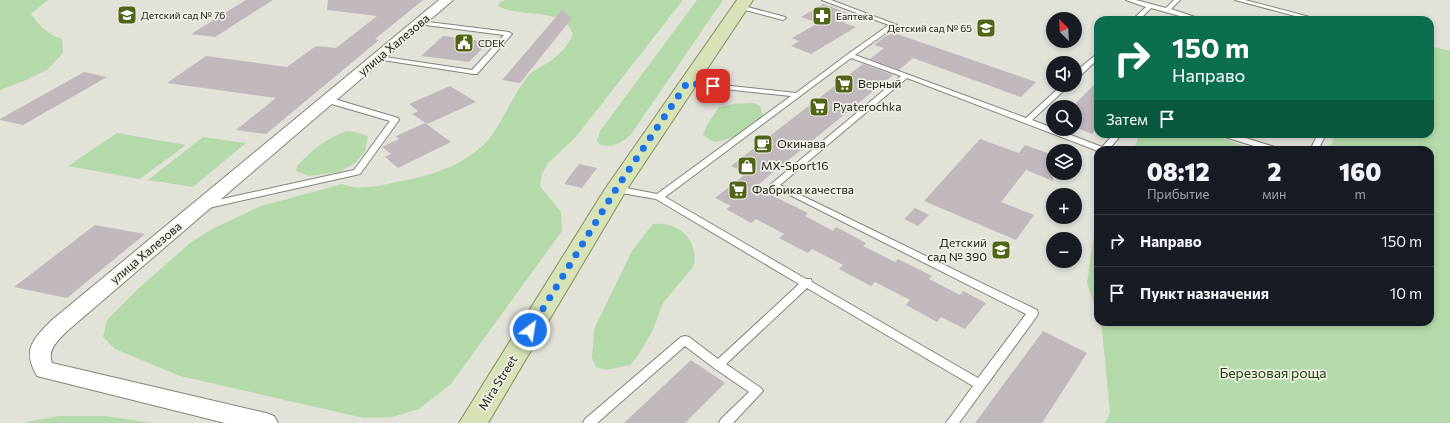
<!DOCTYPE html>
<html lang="ru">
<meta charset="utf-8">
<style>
:root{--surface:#171b24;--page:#242831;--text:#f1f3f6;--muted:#9ea1a6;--line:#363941}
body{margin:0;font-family:Commissioner,sans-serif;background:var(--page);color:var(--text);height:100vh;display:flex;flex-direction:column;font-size:15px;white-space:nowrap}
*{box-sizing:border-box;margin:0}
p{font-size:13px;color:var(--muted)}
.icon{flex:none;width:22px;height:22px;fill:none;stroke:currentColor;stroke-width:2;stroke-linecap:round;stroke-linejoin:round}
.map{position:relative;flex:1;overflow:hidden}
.side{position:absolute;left:1094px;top:146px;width:340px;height:180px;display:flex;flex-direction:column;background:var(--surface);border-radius:12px;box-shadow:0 2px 6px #0003}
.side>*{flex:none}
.hud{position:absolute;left:1094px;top:16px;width:340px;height:122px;border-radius:12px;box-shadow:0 2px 6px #0003;background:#0b6e4f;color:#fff;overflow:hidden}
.needle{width:26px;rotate:336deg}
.buttons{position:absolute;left:1046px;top:12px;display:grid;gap:8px}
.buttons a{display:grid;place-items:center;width:36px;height:36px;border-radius:50%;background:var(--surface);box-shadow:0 2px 6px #0003;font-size:20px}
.pin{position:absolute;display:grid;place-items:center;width:34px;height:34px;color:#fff;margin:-17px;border-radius:8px;box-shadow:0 2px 6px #0006}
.me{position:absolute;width:44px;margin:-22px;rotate:31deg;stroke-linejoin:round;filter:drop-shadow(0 0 3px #0008)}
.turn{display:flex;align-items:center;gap:14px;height:84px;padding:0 12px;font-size:18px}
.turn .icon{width:52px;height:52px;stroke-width:2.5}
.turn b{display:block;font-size:28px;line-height:34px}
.then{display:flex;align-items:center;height:38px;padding:0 12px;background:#0003;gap:8px;font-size:15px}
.eta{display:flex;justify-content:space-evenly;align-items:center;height:68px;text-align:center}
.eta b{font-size:24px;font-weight:800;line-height:28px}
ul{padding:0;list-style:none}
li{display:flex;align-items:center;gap:12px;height:52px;padding:0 12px;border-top:1px solid var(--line)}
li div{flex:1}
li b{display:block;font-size:15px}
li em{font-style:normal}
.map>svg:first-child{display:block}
.green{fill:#b4daa9}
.building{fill:#c0b8bc}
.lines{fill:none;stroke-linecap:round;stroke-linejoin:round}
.service-casing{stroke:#84837b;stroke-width:2}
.minor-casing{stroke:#84837b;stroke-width:2}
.primary-casing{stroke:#848f5f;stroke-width:2}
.service{fill:#fff;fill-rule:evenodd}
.minor{fill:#fff;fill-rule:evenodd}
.primary{fill:#d7e2b6;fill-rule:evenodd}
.route{stroke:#1a73e8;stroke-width:7;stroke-dasharray:0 12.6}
.labels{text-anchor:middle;stroke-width:3.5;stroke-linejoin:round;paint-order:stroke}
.far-poi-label{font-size:10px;fill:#1b1b18;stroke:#f0efe6;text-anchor:start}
.street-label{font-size:12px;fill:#1b1b18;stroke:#f0efe6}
.poi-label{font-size:12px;fill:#1b1b18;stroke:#f0efe6;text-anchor:start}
.near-park-label{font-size:14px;fill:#1e460f;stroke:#f0efe6}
</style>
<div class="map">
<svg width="1450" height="423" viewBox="0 0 1450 423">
<rect width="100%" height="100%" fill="#e3e2d9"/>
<path class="green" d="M0,0H48L31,14C39,25 48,35 62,39L63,53L47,70L26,80L0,90Z
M505,0H683L575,138L548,163L542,174L540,186L561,212L562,231L451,384L419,409L392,417L364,418L180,376L115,349L103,337L107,320L139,288L190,243L212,229L261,206L342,184C359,191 379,186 396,182C431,176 469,165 492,135C505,116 514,93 529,75C532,71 539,68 544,65C557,57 566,49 573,35C571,31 570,27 567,24C551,9 517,17 498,6L499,3Z
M697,0H723L632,133C623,143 613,148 600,145L597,141L600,131Z
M1430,46L1450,51V423H1105L1110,413L1102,330L1100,322H1430V150H1329L1335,134H1430Z
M754,103L760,106L763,116C750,131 734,139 714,142L703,135L707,125L719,107L735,104Z
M347,131L355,132L368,136L365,151L355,163L339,172L309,176L296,171L297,166C311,151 326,138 347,131Z
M117,133L186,145L140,179L68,166Z
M1139,134H1213L1253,150H1134Z
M203,137L246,143L193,187L148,180Z
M653,224C658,224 664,223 669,225C688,230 699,249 693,267L663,303L653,330L637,357L630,365L607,370L596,367L592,358L594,329L632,251Z
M1098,232V316L1087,283L1093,240Z
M59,416H105L154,423H22Z"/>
<path class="building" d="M246,0H273L215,37L191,34Z
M328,0H423L375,39L379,40L266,134L236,130L276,98L167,83L206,56L287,67L316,46L336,48L377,16L327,10Z
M823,4L856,16L844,23L856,27L811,54L791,46L799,41L792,38L818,23L801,17Z
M562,10L572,18L520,83L502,80Z
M891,32L1016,75L1036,82L1021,97L913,58L899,70L870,59L884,48L874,45Z
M443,36L489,42L469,62L421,56Z
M863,64L893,75L759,184L775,197L808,213L805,216L833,231L836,227L866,243L863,246L895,262L898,259L932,276L929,279L960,295L963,291L986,303L965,329L941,317L937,322L906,305L910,300L875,282L871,286L839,269L843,265L812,249L808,253L779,238L784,234L756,219L751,223L726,209L731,206L715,198L747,173L731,166Z
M84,72L107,77L23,125L0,120V119Z
M1098,81V128L1092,134L1075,127V104Z
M450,86L476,102L427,124L412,114L418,111L409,104Z
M425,123L451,142L398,168L385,157L391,154L382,147L399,139L396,136Z
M980,139L1019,153L1025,145L1053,155V181L1026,170L1001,202L1034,215L1016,240L924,201Z
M579,164L597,168L582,188L564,184Z
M915,208L929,215L918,226L904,219Z
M95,225L145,234L67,298L14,287Z
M1043,331L1087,353L1042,423H975Z
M691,360L725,383L685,423H624Z"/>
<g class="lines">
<g class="service-casing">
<path id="service" d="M822,0H831L897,25L855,55L1026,118L1062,85H1070L1032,120L1102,147L1114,134H1122L1108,150H1098V151L907,78L780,185L1037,310L1038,313L1037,316L959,423H946L973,386L807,288L726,364L761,388L763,391L733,423H719L721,419L749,392L714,368L685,346L597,423H583L585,419L681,337L685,336L689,337L718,359L799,284L656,199L616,192L612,189L616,186L657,194L791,96L687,85L683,83L684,81L796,93L848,54L889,25ZM851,58L901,76L770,185L1026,314L978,378L812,282L811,279H806L665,197Z
M1126,0H1136L1166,8L1174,0H1180L1171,9L1204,20H1194L1151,8L1139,20H1132L1146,7Z
M1235,0H1245L1321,20H1310Z
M740,5L785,17L786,18L783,20L738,8V6Z
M420,21L509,32L512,34L477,74H474L376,59V57L378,56L472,70L504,35L418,24L417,23Z
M1098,53V59L1078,78H1075V72Z
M325,98H331L398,118L399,120L360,174L204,209L201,208L200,206L204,203L354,170L390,121L325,102Z
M1221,134H1233L1278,148L1279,150H1267L1222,136Z
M1318,134H1326L1318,150H1310Z"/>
</g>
<g class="minor-casing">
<path id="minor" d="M439,0H453L66,332C58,341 47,349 52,363L266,413L274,416L278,423H225L37,376C22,350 32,340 52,320Z"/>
</g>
<g class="primary-casing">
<path id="primary" d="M737,0H753L627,189L488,423H459L605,189Z"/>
</g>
<use href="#service" class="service"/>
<use href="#minor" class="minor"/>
<use href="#primary" class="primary"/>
</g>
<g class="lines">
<path class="route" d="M530,330L616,189L687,83L713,86"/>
</g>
<defs>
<g id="school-square" transform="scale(1)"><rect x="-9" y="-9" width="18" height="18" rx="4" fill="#4e6616" stroke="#f0efe6"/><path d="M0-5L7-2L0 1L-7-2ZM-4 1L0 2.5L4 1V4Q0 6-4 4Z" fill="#fff"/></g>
<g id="pharmacy-square" transform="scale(1)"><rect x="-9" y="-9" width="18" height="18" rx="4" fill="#4e6616" stroke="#f0efe6"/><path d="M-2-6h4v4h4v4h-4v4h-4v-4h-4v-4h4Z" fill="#fff"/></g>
<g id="civic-square" transform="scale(1)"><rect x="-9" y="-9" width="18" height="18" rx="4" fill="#4e6616" stroke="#f0efe6"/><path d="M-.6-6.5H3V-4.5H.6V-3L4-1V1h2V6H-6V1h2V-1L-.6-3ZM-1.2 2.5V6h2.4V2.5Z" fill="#fff"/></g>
<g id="supermarket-square" transform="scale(1)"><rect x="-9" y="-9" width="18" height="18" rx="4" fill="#4e6616" stroke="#f0efe6"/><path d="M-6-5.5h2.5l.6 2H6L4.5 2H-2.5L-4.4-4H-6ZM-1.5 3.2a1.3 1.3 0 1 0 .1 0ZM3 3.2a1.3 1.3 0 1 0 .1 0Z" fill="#fff"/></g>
<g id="cafe-square" transform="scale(1)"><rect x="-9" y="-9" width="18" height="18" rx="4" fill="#4e6616" stroke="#f0efe6"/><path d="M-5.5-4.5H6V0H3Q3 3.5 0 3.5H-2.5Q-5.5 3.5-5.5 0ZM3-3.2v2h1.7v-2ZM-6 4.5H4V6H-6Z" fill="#fff"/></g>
<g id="shop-square" transform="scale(1)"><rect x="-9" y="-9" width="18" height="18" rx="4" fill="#4e6616" stroke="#f0efe6"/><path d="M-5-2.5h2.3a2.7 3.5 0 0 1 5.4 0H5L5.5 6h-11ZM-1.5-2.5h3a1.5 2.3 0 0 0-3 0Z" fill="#fff"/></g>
</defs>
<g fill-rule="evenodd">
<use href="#school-square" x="127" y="15"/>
<use href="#pharmacy-square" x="822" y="16"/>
<use href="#school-square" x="986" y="28"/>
<use href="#civic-square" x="464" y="43"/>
<use href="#supermarket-square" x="844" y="84"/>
<use href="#supermarket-square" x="819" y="107"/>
<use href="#cafe-square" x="763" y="144"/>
<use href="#shop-square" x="747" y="166"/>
<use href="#supermarket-square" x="738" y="190"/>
<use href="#school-square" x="1001" y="250"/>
</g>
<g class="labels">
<g class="far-poi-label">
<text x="141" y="19">Детский сад № 76</text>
<text x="836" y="20">Еаптека</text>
<text x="972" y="32" text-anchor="end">Детский сад № 65</text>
<text x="478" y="47">CDEK</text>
</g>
<g class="street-label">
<text transform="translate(394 45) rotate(-40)" y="4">улица Халезова</text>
<text transform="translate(146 253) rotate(-40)" y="4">улица Халезова</text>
<text transform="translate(498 383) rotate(-58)" y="4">Mira Street</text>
</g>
<g class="poi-label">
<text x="858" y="88">Верный</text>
<text x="833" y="111">Pyaterochka</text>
<text x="777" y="148">Окинава</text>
<text x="761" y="170">MX-Sport16</text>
<text x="752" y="194">Фабрика качества</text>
<text x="987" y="247" text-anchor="end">Детский<tspan x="987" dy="14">сад № 390</tspan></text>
</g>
<g class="near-park-label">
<text x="1273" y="378">Березовая роща</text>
</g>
</g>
</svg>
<div class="buttons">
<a><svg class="needle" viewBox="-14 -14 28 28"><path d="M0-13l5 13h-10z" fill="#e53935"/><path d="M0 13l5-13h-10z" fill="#9ea1a6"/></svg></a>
<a><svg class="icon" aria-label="sound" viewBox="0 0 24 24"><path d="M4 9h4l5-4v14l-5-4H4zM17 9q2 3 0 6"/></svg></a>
<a><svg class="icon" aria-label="search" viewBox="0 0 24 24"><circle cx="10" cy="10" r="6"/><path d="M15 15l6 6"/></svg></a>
<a><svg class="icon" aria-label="layers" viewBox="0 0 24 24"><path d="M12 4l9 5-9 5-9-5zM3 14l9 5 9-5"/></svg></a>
<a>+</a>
<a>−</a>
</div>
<div class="pin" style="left:713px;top:86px;background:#d93025"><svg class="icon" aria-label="arrive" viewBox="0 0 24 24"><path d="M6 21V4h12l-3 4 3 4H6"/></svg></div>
<svg class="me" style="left:530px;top:330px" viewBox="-20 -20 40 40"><circle r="17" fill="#1a73e8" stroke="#fff" stroke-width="3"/><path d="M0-11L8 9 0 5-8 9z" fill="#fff"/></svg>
<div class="hud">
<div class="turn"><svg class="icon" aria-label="right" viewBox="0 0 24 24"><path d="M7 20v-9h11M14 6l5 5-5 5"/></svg><div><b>150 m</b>Направо</div></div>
<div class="then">Затем<svg class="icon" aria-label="arrive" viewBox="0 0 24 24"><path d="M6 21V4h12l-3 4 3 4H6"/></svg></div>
</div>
<section class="side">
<div class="eta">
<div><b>08:12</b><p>Прибытие</p></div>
<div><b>2</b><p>мин</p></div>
<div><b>160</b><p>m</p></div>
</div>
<ul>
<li><svg class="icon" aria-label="right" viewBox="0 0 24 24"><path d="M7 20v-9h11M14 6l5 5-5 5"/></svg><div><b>Направо</b></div><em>150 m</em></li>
<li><svg class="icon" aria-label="arrive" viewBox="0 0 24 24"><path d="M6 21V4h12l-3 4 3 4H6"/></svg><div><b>Пункт назначения</b></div><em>10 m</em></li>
</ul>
</section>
</div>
